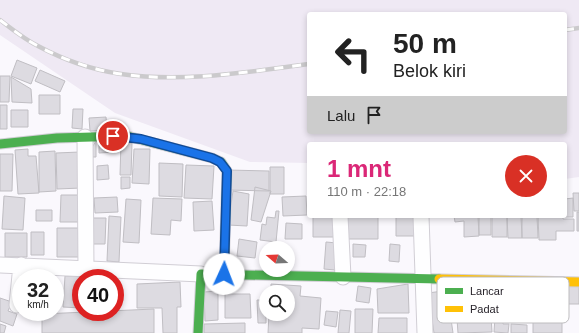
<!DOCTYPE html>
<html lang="id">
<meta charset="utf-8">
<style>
:root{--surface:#fff;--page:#f2f2f2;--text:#222;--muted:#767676;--accent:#db2777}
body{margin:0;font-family:Arial,sans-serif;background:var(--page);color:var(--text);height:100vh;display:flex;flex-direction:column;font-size:15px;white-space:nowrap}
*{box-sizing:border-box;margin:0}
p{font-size:13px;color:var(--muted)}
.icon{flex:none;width:22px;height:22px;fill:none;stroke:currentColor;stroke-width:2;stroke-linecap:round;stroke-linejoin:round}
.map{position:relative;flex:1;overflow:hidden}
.drawer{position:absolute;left:307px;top:142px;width:260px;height:76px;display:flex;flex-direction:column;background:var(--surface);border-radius:4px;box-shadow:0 2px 6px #0003}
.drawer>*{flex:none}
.top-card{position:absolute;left:307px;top:12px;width:260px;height:122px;border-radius:4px;box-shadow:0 2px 6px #0003;background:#fff;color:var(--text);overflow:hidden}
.needle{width:26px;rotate:289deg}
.tools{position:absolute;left:259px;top:241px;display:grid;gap:8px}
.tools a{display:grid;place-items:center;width:36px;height:36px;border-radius:50%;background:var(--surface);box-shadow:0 2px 6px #0003;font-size:20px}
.speed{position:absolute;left:12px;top:269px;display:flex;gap:8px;font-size:20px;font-weight:700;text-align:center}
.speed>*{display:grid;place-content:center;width:52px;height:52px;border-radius:50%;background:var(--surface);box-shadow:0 2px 6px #0003;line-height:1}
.speed small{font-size:10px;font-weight:400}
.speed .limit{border:6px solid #d22;background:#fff;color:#111}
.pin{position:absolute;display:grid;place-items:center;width:34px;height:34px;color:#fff;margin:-17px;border:2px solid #fff;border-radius:50%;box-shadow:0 1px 4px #0007}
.me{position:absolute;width:44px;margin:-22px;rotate:2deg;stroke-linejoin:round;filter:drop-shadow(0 0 3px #0008)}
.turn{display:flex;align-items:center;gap:14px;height:84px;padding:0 20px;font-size:18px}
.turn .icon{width:52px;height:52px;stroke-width:2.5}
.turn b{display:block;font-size:28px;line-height:34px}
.then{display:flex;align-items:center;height:38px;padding:0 20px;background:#0003;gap:8px;font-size:15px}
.round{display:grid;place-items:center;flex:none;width:42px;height:42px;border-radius:21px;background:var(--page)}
.overview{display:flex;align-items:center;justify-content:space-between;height:68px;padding:0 20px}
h1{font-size:24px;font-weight:800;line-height:30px;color:var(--accent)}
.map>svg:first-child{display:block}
.built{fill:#efe9f4;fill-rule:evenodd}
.building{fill:#dddbe1;stroke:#c0bec3}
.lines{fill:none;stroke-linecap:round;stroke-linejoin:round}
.street-casing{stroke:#d1ced5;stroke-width:17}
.fast-casing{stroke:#d1ced5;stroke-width:11}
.slow-casing{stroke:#d1ced5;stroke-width:11}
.street{stroke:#fefeff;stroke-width:15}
.fast{stroke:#4caf50;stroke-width:9}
.slow{stroke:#ffc107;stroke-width:9}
.rail-casing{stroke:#cbcacc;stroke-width:4.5}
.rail{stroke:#fff;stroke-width:3;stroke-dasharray:9;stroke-linecap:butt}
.route-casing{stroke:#114b97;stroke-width:10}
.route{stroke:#1a73e8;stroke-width:7}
.key{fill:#fff;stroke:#bebdbf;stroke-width:1}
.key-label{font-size:11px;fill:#27232a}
</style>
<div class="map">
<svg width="579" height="333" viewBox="0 0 579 333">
<rect width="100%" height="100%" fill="#faf8fd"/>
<path class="built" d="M0,0H579V177L565,179V144H309V163L250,162L115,113L0,35ZM309,14H565V132H309Z"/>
<path class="building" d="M17,60L37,68L31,84L11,76Z
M40,70L65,81L60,92L35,81Z
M0,76H10L9,102H0Z
M11,77L31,89L32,103L12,102Z
M39,95H60V114H39Z
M0,105H7V129H0Z
M73,109H83L82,129L72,128Z
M11,110H28V127H11Z
M106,117L107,130L90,131L89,118Z
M114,140L115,152L99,153V141Z
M96,141V157H86Z
M121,142L132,143L131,175H120Z
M28,149V156H36L39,193L18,194L15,150Z
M134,149H150L149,184L132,183Z
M55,151L56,191L39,192V152Z
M80,152L81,188L57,189L56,153Z
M0,154H13L12,191H0Z
M159,163L183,164L182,197L159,196Z
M108,165L109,179L97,180V166Z
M186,165L214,166L212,199L184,198Z
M270,167H284V194H270Z
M228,170L269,171V191L228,190Z
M121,177H130V188L121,189Z
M255,187L271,191L261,222L251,220Z
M233,191L249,194L247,226L228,225Z
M573,193H579V211H574Z
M61,195H82V222H60Z
M4,196L25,198L23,230L2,229Z
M306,196L307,215L283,216L282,197Z
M117,197L118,212L95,213L94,198Z
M153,198L182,199L181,221L171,220L170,235L151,234Z
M573,198V217H564L565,199Z
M126,199L141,200L139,243L123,242Z
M212,201L214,230L194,231L193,202Z
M36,210H52V221H36Z
M276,211H279L276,242L260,240L262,224L266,225L267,217L275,218Z
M577,212H579V231H577Z
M109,216L121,217L119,262L107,261Z
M313,216H335V237H313Z
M342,216H378V239H342Z
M396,216H416V236H396Z
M454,216H478L479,236L464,237V221L455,222Z
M479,216H491V235H479Z
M492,216H507V237H492Z
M507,216H521L522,238H508Z
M522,216H537L538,238H522Z
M538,216H563V219H574V231H556V240H539Z
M89,218H106L105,244H88Z
M286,223L302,224V239H285Z
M57,228H82V257H57Z
M31,232H44V255H31Z
M5,233H27V257H5Z
M239,239L257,242L255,258L237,256Z
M326,242L337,243L335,270L324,269Z
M353,244L366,245L365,257H353Z
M390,244L400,245L399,262L389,261Z
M22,274L45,276V278H22Z
M65,276H84V278H81V308L63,307Z
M180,282L181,307H177V333H163L162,308H137V284Z
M271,284L301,286L300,296L321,298L319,329L302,328V333H268L269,314H288V292H271Z
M408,284L409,313H378L377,289Z
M358,286L371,288L369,303L356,301Z
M566,286H579V304H566Z
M458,289L462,318L451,319L453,333H434L428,293Z
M218,291V320L205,321L204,292Z
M225,294H250L251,318H225Z
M0,298L12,302L8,311L17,314L13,326L0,321Z
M257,300H266V323H258Z
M55,301H59L58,309H55Z
M496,302L504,303L503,324H509L508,333L494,332Z
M540,305H562V333H533V313H540Z
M154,309V333H42V314Z
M355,309H373L372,333H355Z
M340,310L351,311L349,333H338Z
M326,311L338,312L336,327L324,325Z
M491,316L492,332L458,333L457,319Z
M379,318H407V333H378Z
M245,323V333H204V324Z
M0,324L6,326L4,333H0Z
M511,324L527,325V333H511Z"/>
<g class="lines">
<g class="street-casing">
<path id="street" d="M85,137L86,269
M340,216L343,277
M421,216L425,333
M0,265L201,274
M17,305L21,265"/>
</g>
<g class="fast-casing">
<path id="fast" d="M0,144L57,138L127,136L212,158L221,162L227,171L224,274
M198,333L201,274L439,279"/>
</g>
<g class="slow-casing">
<path id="slow" d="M439,279L579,282"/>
</g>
<use href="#street" class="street"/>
<use href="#fast" class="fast"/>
<use href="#slow" class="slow"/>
<g class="rail-casing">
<path id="rail" d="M0,20C12,29 24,39 38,46C62,59 93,70 121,74C183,83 247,72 309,64
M565,30L579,28"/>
</g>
<use href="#rail" class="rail"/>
</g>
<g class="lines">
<g class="route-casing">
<path id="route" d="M113,136L141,139L212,158L220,162L227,171L224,274"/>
</g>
<use href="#route" class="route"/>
</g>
<rect x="437" y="277" width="132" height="46" rx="6" class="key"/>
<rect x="445" y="288" width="18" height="6" fill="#4caf50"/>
<rect x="445" y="306" width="18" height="6" fill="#ffc107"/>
<g class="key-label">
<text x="470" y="295">Lancar</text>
<text x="470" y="313">Padat</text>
</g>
</svg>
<div class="tools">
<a><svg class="needle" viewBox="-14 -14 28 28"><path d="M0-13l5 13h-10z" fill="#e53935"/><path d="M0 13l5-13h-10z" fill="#767676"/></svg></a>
<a><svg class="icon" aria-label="search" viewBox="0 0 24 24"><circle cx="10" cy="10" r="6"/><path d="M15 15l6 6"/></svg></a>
</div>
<div class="speed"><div>32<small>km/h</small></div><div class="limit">40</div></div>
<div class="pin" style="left:113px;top:136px;background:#d93025"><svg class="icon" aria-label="arrive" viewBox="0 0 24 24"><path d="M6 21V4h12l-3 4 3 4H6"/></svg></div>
<svg class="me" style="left:224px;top:274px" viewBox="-20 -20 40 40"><circle r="19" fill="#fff"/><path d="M0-13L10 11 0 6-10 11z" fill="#1a73e8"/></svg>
<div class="top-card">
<div class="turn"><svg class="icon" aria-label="left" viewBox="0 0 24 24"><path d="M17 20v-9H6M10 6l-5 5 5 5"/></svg><div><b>50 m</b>Belok kiri</div></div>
<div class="then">Lalu<svg class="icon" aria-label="arrive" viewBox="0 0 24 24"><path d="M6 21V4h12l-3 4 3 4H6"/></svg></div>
</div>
<section class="drawer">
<div class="overview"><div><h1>1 mnt</h1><p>110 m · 22:18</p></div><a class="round" style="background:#d93025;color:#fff"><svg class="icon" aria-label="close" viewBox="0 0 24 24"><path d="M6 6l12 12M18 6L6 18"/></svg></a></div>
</section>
</div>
